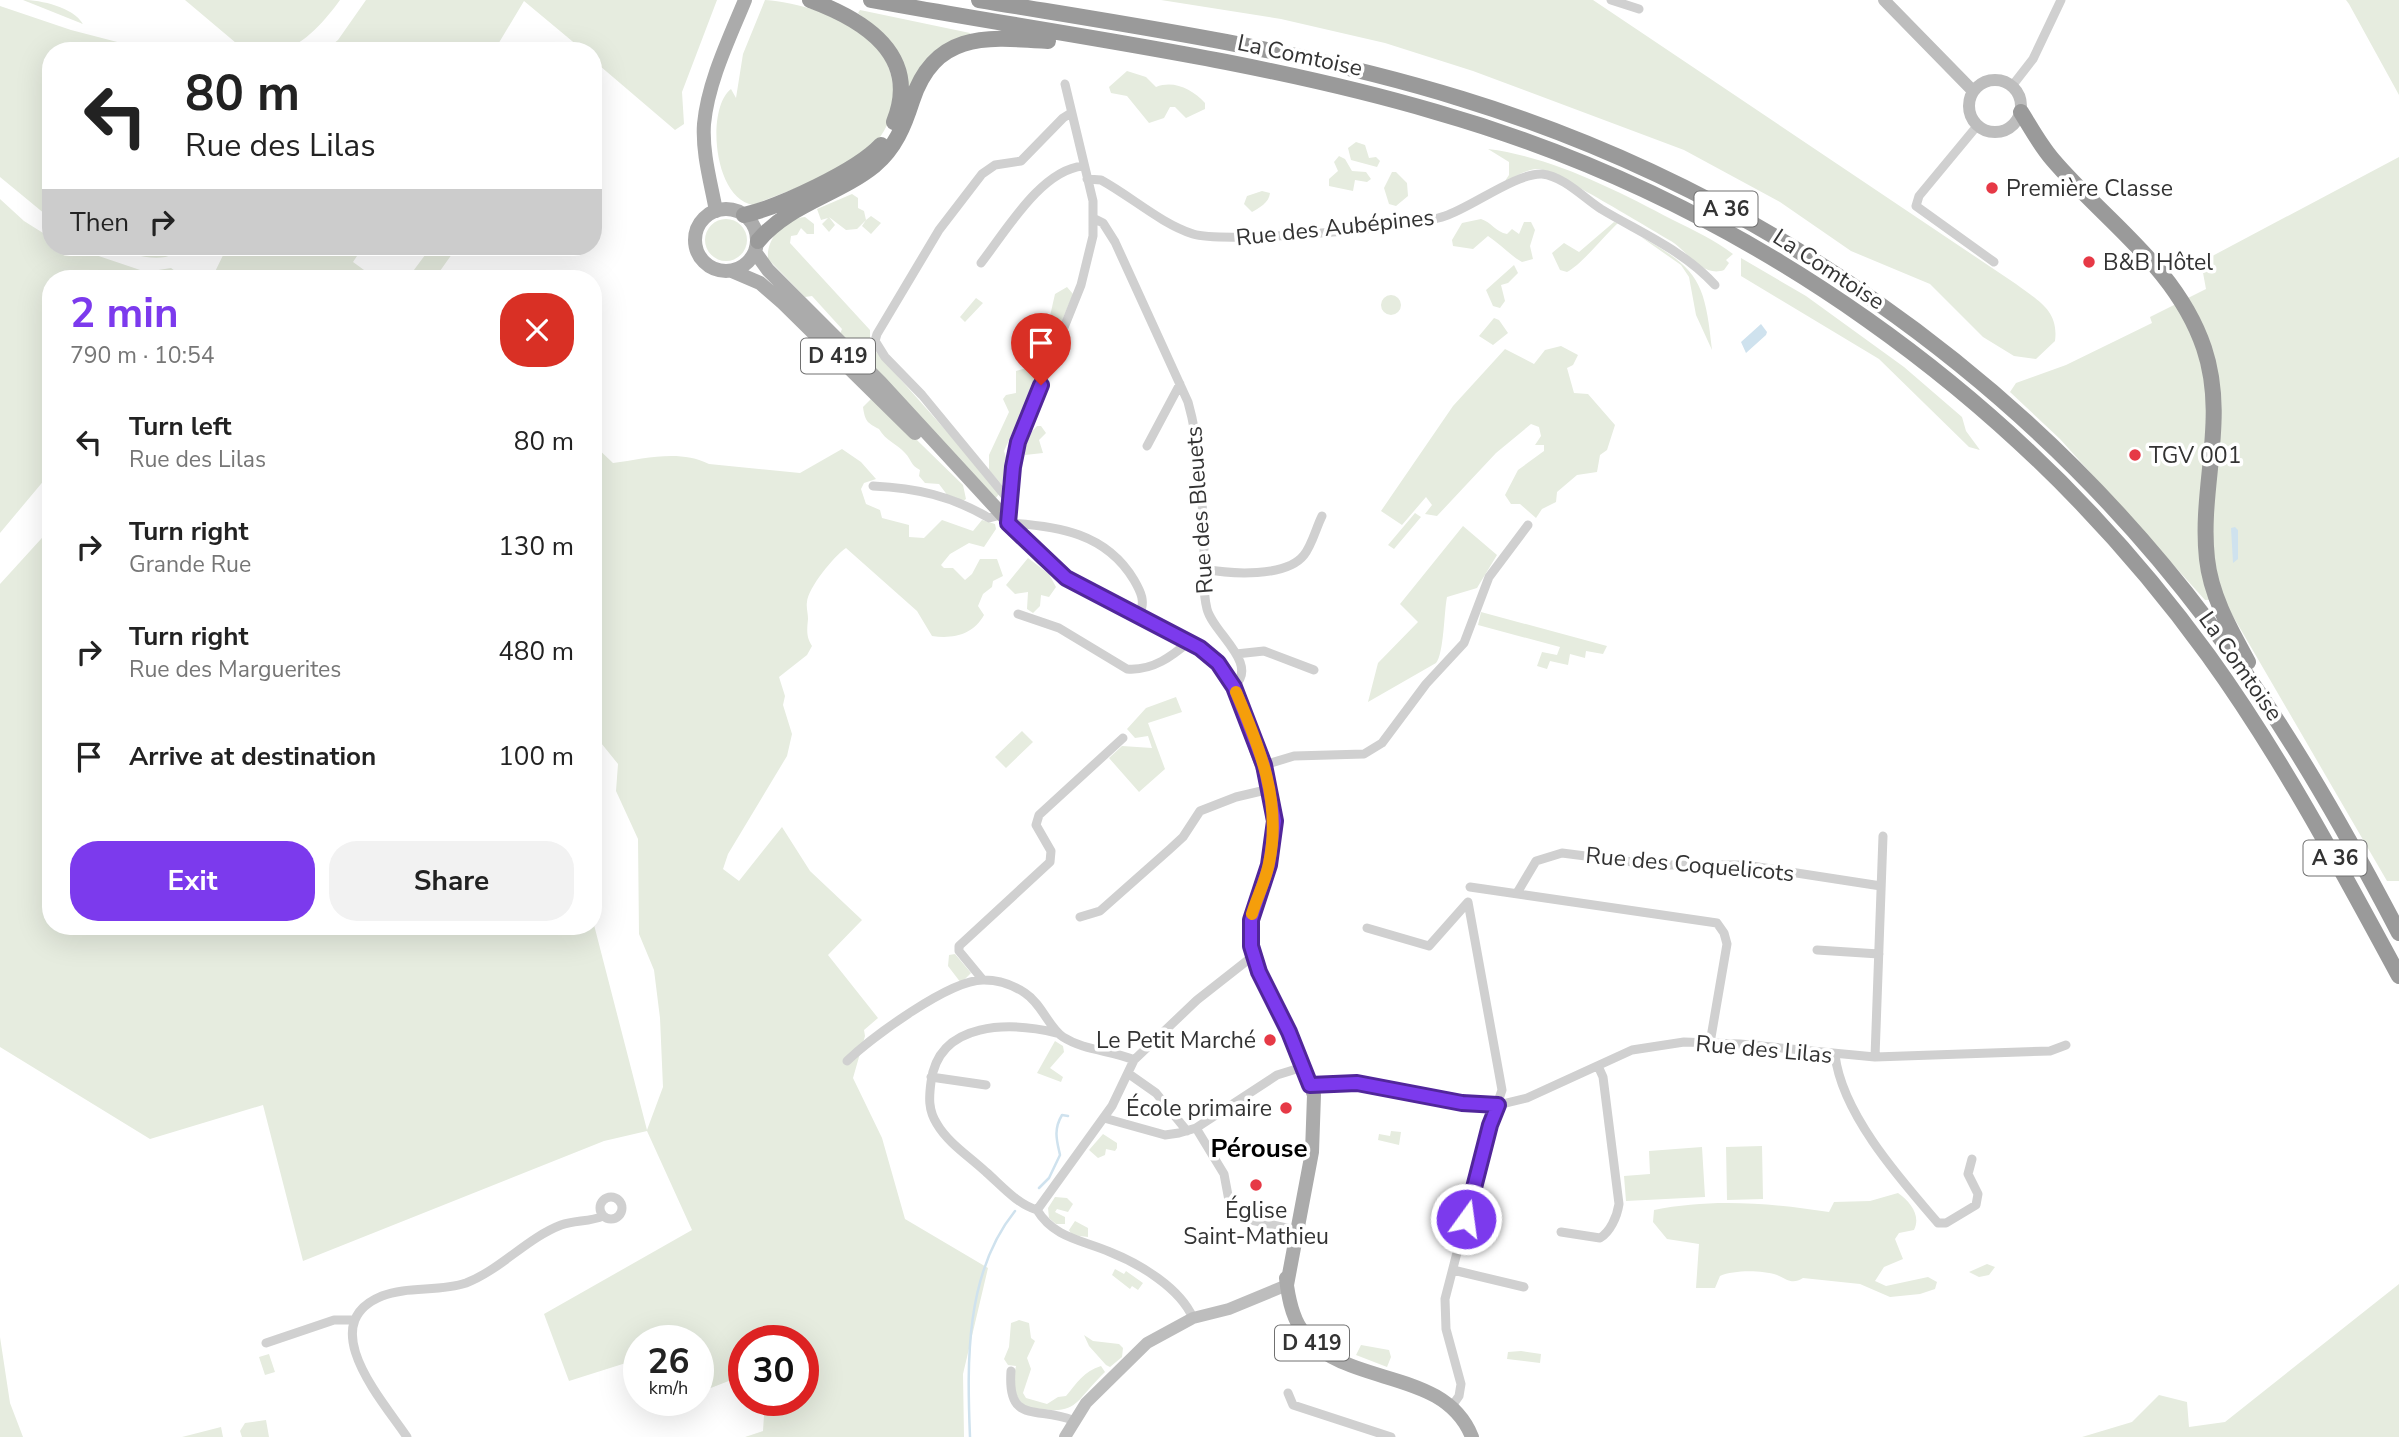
<!DOCTYPE html>
<meta charset="utf-8">
<style>
:root{--surface:#fff;--page:#f2f2f2;--text:#222;--muted:#767676;--accent:#7c3aed}
body{margin:0;font-family:"Nunito Sans",sans-serif;background:var(--page);color:var(--text);height:100vh;display:flex;flex-direction:column;font-size:26px;white-space:nowrap}
*{box-sizing:border-box;margin:0}
p{font-size:23px;color:var(--muted)}
.icon{flex:none;width:38px;height:38px;fill:none;stroke:currentColor;stroke-width:2;stroke-linecap:round;stroke-linejoin:round}
.map{position:relative;flex:1;overflow:hidden}
.details{position:absolute;left:42px;top:270px;width:560px;height:665px;display:flex;flex-direction:column;background:var(--surface);border-radius:28px;box-shadow:0 7px 28px #0002}
.details>*{flex:none}
.banner{position:absolute;left:42px;top:42px;width:560px;height:214px;border-radius:28px;box-shadow:0 7px 28px #0002;background:#fff;color:var(--text);overflow:hidden}
.speed{position:absolute;left:623px;top:1325px;display:flex;gap:14px;font-size:35px;font-weight:700;text-align:center}
.speed>*{display:grid;place-content:center;width:91px;height:91px;border-radius:50%;background:var(--surface);box-shadow:0 7px 28px #0002;line-height:1}
.speed small{font-size:18px;font-weight:400}
.speed .limit{border:10px solid #d22;background:#fff;color:#111}
.pin{position:absolute;display:grid;place-items:center;width:60px;height:60px;color:#fff;margin:-72px -30px;border-radius:50% 50% 50% 0;rotate:-45deg;box-shadow:0 0 7px #0007}
.pin .icon{rotate:45deg}
.me{position:absolute;width:77px;margin:-38px;rotate:14deg;stroke-linejoin:round;filter:drop-shadow(0 0 5px #0008)}
.turn{display:flex;align-items:center;gap:24px;height:147px;padding:0 28px;font-size:32px}
.turn .icon{width:91px;height:91px;stroke-width:2.5}
.turn b{display:block;font-size:49px;line-height:60px}
.then{display:flex;align-items:center;height:66px;padding:0 28px;background:#0003;gap:14px;font-size:26px}
.round{display:grid;place-items:center;flex:none;width:74px;height:74px;border-radius:28px;background:var(--page)}
.headline{display:flex;align-items:center;justify-content:space-between;height:119px;padding:0 28px}
h1{font-size:42px;font-weight:700;line-height:52px;color:var(--accent)}
.action{display:flex;gap:14px;margin-top:auto;padding:14px 28px}
.action a{flex:1;height:80px;border-radius:28px;background:var(--accent);color:#fff;font-size:28px;font-weight:700;line-height:80px;text-align:center}
.action a+a{background:var(--page);color:var(--text)}
ul{padding:0;list-style:none}
li{display:flex;align-items:center;gap:21px;height:105px;padding:0 28px}
li div{flex:1}
li b{display:block;font-size:26px}
li em{font-style:normal}
.map>svg:first-child{display:block}
.green{fill:#e6ecdf}
.water{fill:#cfe2ee}
.lines{fill:none;stroke-linecap:round;stroke-linejoin:round}
.stream{stroke:#cfe2ee;stroke-width:2.5}
.street{stroke:#d0d0d0;stroke-width:9}
.secondary{stroke:#bdbdbd;stroke-width:12}
.primary{stroke:#ababab;stroke-width:14}
.highway{stroke:#9a9a9a;stroke-width:16}
.route-casing{stroke:#51269a;stroke-width:18}
.route{stroke:#7c3aed;stroke-width:12}
.slow{stroke:#f59e0b;stroke-width:12}
.poi-dot{fill:#e63946;stroke:#fff;stroke-width:2.5}
.labels{text-anchor:middle;stroke-width:7;stroke-linejoin:round;paint-order:stroke}
.shield{fill:#fff;stroke:#707070;stroke-width:2}
.shield-label{font-size:21px;font-weight:bold;fill:#333}
.street-label{font-size:23px;fill:#333;stroke:#fff}
.poi-label{font-size:23px;fill:#333;stroke:#fff;text-anchor:start}
.quarter-label{font-size:26px;font-weight:bold;fill:#000;stroke:#fff}
</style>
<div class="map">
<svg width="2399" height="1437" viewBox="0 0 2399 1437">
<rect width="100%" height="100%" fill="#fff"/>
<path class="green" d="M23,0C41,0 73,7 83,24Z
M185,0H340C327,18 304,46 281,50C267,53 250,51 235,51L236,43Z
M366,0H717L682,92L684,124L675,130L593,60V51H584L524,1L494,51H324L338,40Z
M765,0C783,0 841,15 856,26C894,52 908,105 876,142C850,171 789,190 753,205C713,198 706,108 731,89L736,98L743,54Z
M1161,0H1593L2016,284C2038,301 2059,310 2055,341L2036,359L2014,356L1983,337L1930,284L1851,251L1780,202L1684,150L1473,71L1385,43L1281,19Z
M2346,0H2399V95L2349,4Z
M0,6L71,30L152,51H51V219L0,177Z
M860,10L970,33V35L909,96L873,26L858,13Z
M1127,71L1146,77L1156,87C1174,80 1192,89 1205,103V109L1186,118L1175,107H1170L1164,118L1149,123L1127,96L1111,93L1109,87Z
M1356,142L1365,145L1369,158L1376,157L1380,161L1377,167L1351,160L1348,148Z
M1488,149C1552,157 1616,190 1673,220C1693,230 1715,240 1733,254L1726,260L1729,263L1724,270C1703,278 1687,251 1671,241C1650,229 1554,170 1539,169C1527,168 1517,177 1505,181L1509,175V162Z
M1339,156L1345,159L1352,171L1366,172L1371,179L1367,182L1355,180L1353,191L1329,186V179L1338,171L1334,162Z
M2399,157V881H2387L2223,599L2205,600L2060,439L2010,392L2016,383L2066,365L2152,323L2150,317L2206,289L2201,262Z
M1392,172H1396L1407,183L1408,196L1396,206L1389,204L1384,188Z
M1262,191L1270,193C1269,203 1259,208 1252,212L1244,204L1247,196Z
M852,194L858,198V208L864,211L866,220L871,216L881,223L871,234L862,226L866,220L857,229L846,230L829,217L835,225L829,232L822,224L828,218L821,220L817,209Z
M0,199L24,221L51,238V247H72L146,272L171,268L175,271L176,278H51V472L0,533Z
M805,217L814,224V234H807L801,228L797,235L791,236L790,243L870,330V345L988,478L999,494L996,498L840,334L842,329L812,296L805,297L768,259C766,239 784,218 805,217Z
M705 240a21 21 0 1 1 42 0a21 21 0 1 1-42 0Z
M1481,219C1491,222 1496,232 1507,234L1512,229L1519,234L1524,222H1531L1535,230L1530,246L1533,259L1522,262C1511,256 1500,244 1488,236L1473,249L1453,246L1452,240L1462,223Z
M1614,222L1618,223C1604,236 1581,265 1567,272L1560,270L1552,253L1564,243L1579,252Z
M1641,237C1700,269 1705,284 1712,350L1696,315L1689,277L1681,265Z
M109,247H181C166,268 130,253 109,247Z
M227,247H363L353,262L375,278H212Z
M431,247H457L435,278H408Z
M1741,258L1806,296L1904,367L1962,417L1966,431L1980,450L1969,447L1879,359L1741,276Z
M1514,265L1518,273L1508,283L1501,285L1505,301L1500,308L1493,306L1486,290Z
M1067,287L1073,294L1058,330L1051,333L1039,330L1038,327L1050,316L1055,294Z
M1381 305a10 10 0 1 1 20 0a10 10 0 1 1-20 0Z
M976,298L983,303L965,322L960,317Z
M1494,318L1499,320L1508,333L1493,345L1479,336Z
M1041,335L1052,336L1055,340L1004,451L1007,460L1002,485L989,470V455L1009,412L1003,399L1006,395L1016,393V371L1030,367L1034,347Z
M1561,346L1578,355L1573,365L1567,368L1574,393L1588,394L1615,425L1607,450L1600,455L1597,472L1577,475L1557,492L1556,502L1542,509L1536,518L1520,504H1511L1505,495L1518,470L1544,451V445H1535L1541,436L1539,427L1531,424L1496,453L1437,516L1425,514L1432,505L1426,497L1402,525L1381,511L1453,406L1505,349L1534,364L1545,350Z
M871,399L882,406L963,485L966,499L963,501L948,496L939,484L925,483L919,476L920,470C910,465 912,460 905,453C896,443 886,441 879,429C868,423 865,422 863,407Z
M1037,426H1041L1046,433L1039,440L1043,453L1025,455V439Z
M593,444L613,463C644,459 679,449 709,464L800,473L842,449L861,462L876,479L864,483L861,489L866,504L880,510L882,518L909,525V537L924,538L942,520L973,531L982,520L995,524L996,529L984,547L969,543L950,554L941,565L944,568H953L965,580L972,574L980,559H997L1003,576L993,581L992,587L983,594L978,606L984,615C973,635 953,639 932,636L917,611L846,548C834,556 808,588 807,602C806,607 808,613 808,619C807,630 806,637 812,646L807,655L779,677L785,696L783,705L792,734L787,756L728,854L723,869L739,881L782,827L810,871L862,920L828,955L878,1018L864,1030L865,1036L853,1078L882,1138L905,1219L988,1268L963,1374L964,1437H745L763,1431L765,1400H803V1340H744V1375L698,1393V1340H639V1380L629,1362L569,1381L544,1314L692,1230L647,1131L604,1141L303,1261L263,1105L150,1139L0,1047V584L51,528V926H593V921L647,1130L663,1087L660,1018L654,970L639,934L638,839L616,791L618,764L593,733Z
M1415,513L1421,517L1394,549L1388,545Z
M1463,526L1497,555L1477,588L1447,597C1444,611 1444,654 1436,663L1368,702L1378,663L1418,622L1400,604Z
M1028,558L1049,574L1056,587L1049,597L1041,595L1040,606L1033,613L1027,609L1028,592L1015,594L1006,585Z
M1481,612L1607,646L1603,654L1586,651L1585,658L1570,654L1568,665L1550,661L1547,669L1537,666L1542,652L1557,655L1560,647L1478,625Z
M1176,697L1182,712L1148,723L1165,769L1139,792L1109,758L1122,746L1152,748L1148,736L1135,738L1127,729L1146,708Z
M1022,731L1033,742L1006,768L995,757Z
M955,954L971,973L961,983L948,966L949,955Z
M1055,1041L1063,1046L1064,1052L1050,1068L1063,1077L1061,1082L1037,1073Z
M1391,1131L1401,1132L1399,1145L1378,1140L1379,1134L1390,1136Z
M1103,1134L1117,1143V1148L1115,1151L1106,1149L1105,1155L1098,1158L1089,1150Z
M1762,1146L1763,1199L1727,1200L1726,1147Z
M1702,1147L1705,1197L1626,1201L1624,1176L1650,1174L1649,1151Z
M1898,1193C1911,1202 1921,1216 1914,1230L1899,1233L1895,1239L1903,1259L1884,1267L1875,1281L1886,1286L1928,1277L1937,1282L1935,1289L1920,1294L1890,1297L1860,1284L1803,1278C1792,1285 1787,1279 1777,1275C1761,1270 1734,1270 1720,1276L1715,1288H1696L1699,1244L1667,1239L1653,1222L1654,1210C1711,1198 1772,1203 1829,1212L1834,1202L1870,1201Z
M1055,1197L1067,1198L1073,1204L1068,1212L1057,1209L1055,1212L1065,1217V1224H1056L1049,1218L1048,1208Z
M1075,1221L1088,1228V1237L1072,1235L1069,1230Z
M1987,1264L1995,1267L1989,1275L1979,1277L1969,1272Z
M1115,1269L1124,1274L1126,1271L1143,1283L1138,1290L1132,1286L1130,1289L1112,1275Z
M2399,1284V1437H2082L2132,1422L2159,1395L2187,1402L2189,1427L2225,1422Z
M1019,1320L1029,1323L1031,1338L1035,1341L1027,1358L1031,1369L1023,1393L1026,1398L1047,1404L1058,1397L1066,1396C1077,1383 1084,1371 1101,1366L1105,1372C1070,1406 1080,1416 1025,1407C1013,1394 1012,1384 1016,1366L1008,1365L1004,1359L1009,1347L1011,1323Z
M1084,1335L1093,1341L1119,1344L1123,1348L1122,1357L1110,1367L1106,1365L1089,1346Z
M0,1337L10,1403L23,1437H0Z
M1361,1345L1389,1350L1391,1357L1387,1367L1356,1355Z
M1521,1351L1541,1354L1540,1363L1507,1359L1508,1352Z
M269,1354L275,1372L265,1375L259,1357Z
M649,1400H682L654,1411Z
M266,1420L269,1437H242L240,1431L245,1423Z
M221,1427L223,1437H182Z"/>
<path class="water" d="M1761,324L1767,332L1766,335L1746,353L1741,342Z
M2235,527L2238,530V559L2233,563L2231,528Z"/>
<g class="lines">
<path class="stream" d="M1039,1188L1049,1178L1060,1155C1057,1141 1053,1130 1062,1115L1068,1116
M970,1437C967,1362 965,1273 1015,1211"/>
<path class="street" d="M1611,0L1639,9
M1065,84L1093,201V236L1081,285L1018,442L1008,523C1058,526 1106,533 1134,580C1141,592 1146,602 1139,615
M2012,86L2033,59L2061,0
M1977,126L1919,196L1916,206L1994,262
M1087,179L1101,180C1132,197 1160,223 1193,234C1225,244 1411,228 1445,216C1472,207 1516,173 1542,174C1563,176 1584,198 1601,209C1641,233 1683,250 1715,285
M1095,219L1103,223L1115,242L1188,402C1201,448 1202,498 1204,545C1204,566 1202,589 1207,609C1213,633 1260,664 1234,686
M981,263C1006,231 1041,170 1083,166
M1147,446L1180,384
M873,486C916,488 952,496 989,518L1001,515
M1011,503L922,395L885,357L875,341L877,334L939,230L982,174L995,165L1021,161L1063,118L1071,113
M1205,569C1230,574 1286,578 1304,555C1312,545 1316,528 1322,516
M1018,614L1059,628L1127,669C1153,671 1172,656 1190,641
M1236,654L1264,651L1314,670
M1264,765L1294,756L1364,754L1382,743L1426,684L1464,643L1489,577L1528,525
M1470,887L1717,923L1724,933L1727,944L1710,1043
M1517,893L1536,861L1562,853L1656,865H1745L1881,886
M1080,917L1100,911L1170,849L1183,837L1200,811L1236,797L1270,789
M1367,928L1429,946L1468,902
M1817,950L1879,954
M983,980L959,951V946L1050,862L1051,851L1036,825L1039,815L1123,738
M1835,1055C1842,1114 1900,1179 1938,1223H1946L1976,1205L1978,1194L1968,1174L1972,1159
M1875,1057L1883,836
M847,1061C871,1038 950,979 984,980C998,980 1013,985 1025,993C1042,1004 1049,1028 1063,1037C1085,1051 1111,1050 1134,1060
M1129,1074L1156,1093L1187,1131
M931,1077L986,1085
M1307,1085L1357,1083L1462,1103L1498,1105L1527,1098L1632,1050L1684,1042L1740,1044L1875,1057L2050,1051L2066,1045
M1104,1118L1165,1135L1179,1133L1196,1128L1277,1075L1303,1067
M1196,1128L1224,1174L1230,1206L1251,1220L1291,1229
M600 1208a11 11 0 1 1 22 0a11 11 0 1 1-22 0Z
M1037,1210L1112,1106L1134,1060L1197,1000L1253,956
M1037,1210C1017,1204 1002,1186 986,1172C970,1157 948,1143 937,1124C928,1110 929,1097 931,1082C939,1020 1011,1022 1057,1033
M1037,1210C1054,1238 1082,1240 1110,1252C1140,1264 1180,1288 1193,1318
M1561,1232L1600,1238C1610,1232 1617,1217 1619,1204L1603,1077L1598,1066
M1453,1270L1524,1287
M266,1343L334,1320H354
M1011,1371C1007,1425 1038,1406 1072,1420
M1288,1393L1293,1405L1391,1437
M1452,1406L1459,1396L1461,1384L1446,1329L1445,1299L1490,1125L1502,1090L1468,902
M407,1437C383,1401 313,1324 382,1296C407,1286 440,1292 466,1283C500,1270 527,1238 561,1225C575,1220 590,1222 603,1216"/>
<path class="secondary" d="M1884,0L1973,91
M1969 106a26 26 0 1 1 52 0a26 26 0 1 1-52 0Z
M1065,1437L1086,1403L1147,1343L1193,1318L1229,1309L1287,1285"/>
<path class="primary" d="M695 240a31 31 0 1 1 62 0a31 31 0 1 1-62 0Z
M716,211C711,183 702,153 704,124C708,82 729,39 745,0
M755,252L768,270L881,383L1042,558L1066,578L1200,647L1218,663L1234,686L1270,789L1274,830L1269,865L1251,920V946L1259,972L1299,1055L1314,1095L1312,1152L1287,1285
M732,271L760,283L783,303L915,433
M1286,1278C1288,1295 1291,1314 1301,1329C1341,1390 1443,1364 1472,1437"/>
<path class="highway" d="M810,0C864,20 921,55 894,122
M871,0C1060,35 1252,58 1436,112C1744,200 2020,396 2208,655C2281,756 2340,867 2399,976
M979,0C1141,27 1304,50 1462,99C1756,189 2021,374 2207,620C2281,718 2342,824 2399,933
M2021,112C2031,128 2040,145 2053,160C2106,222 2177,268 2204,348C2228,419 2199,488 2207,559C2211,596 2230,629 2248,662
M744,215C779,207 857,171 881,145
M758,241C789,204 838,195 875,165C895,148 904,126 912,101C935,31 987,37 1048,41"/>
</g>
<g class="lines">
<g class="route-casing">
<path id="route" d="M1041,385L1018,442L1013,467L1008,523L1066,578L1200,648L1218,663L1234,687L1264,765L1275,821L1269,865L1251,920V946L1259,972L1289,1032L1310,1085L1357,1083L1462,1103L1498,1105L1490,1125L1466,1219"/>
</g>
<use href="#route" class="route"/>
<path class="slow" d="M1236,692C1260,748 1282,802 1269,863C1266,880 1257,897 1252,914"/>
</g>
<g class="poi-dot">
<circle cx="1992" cy="188" r="7"/>
<circle cx="2089" cy="262" r="7"/>
<circle cx="2135" cy="455" r="7"/>
<circle cx="1270" cy="1040" r="7"/>
<circle cx="1286" cy="1108" r="7"/>
<circle cx="1256" cy="1185" r="7"/>
</g>
<g class="labels">
<g class="shield">
<rect x="1694.5" y="191.5" width="63" height="35" rx="5"/>
<rect x="801" y="338.5" width="74" height="35" rx="5"/>
<rect x="2303.5" y="840.5" width="63" height="35" rx="5"/>
<rect x="1275" y="1325.5" width="74" height="35" rx="5"/>
</g>
<g class="shield-label">
<text x="1726" y="216">A 36</text>
<text x="838" y="363">D 419</text>
<text x="2335" y="865">A 36</text>
<text x="1312" y="1350">D 419</text>
</g>
<g class="street-label">
<text transform="translate(1300 55) rotate(12)" y="8">La Comtoise</text>
<text transform="translate(1335 227) rotate(-6)" y="8">Rue des Aubépines</text>
<text transform="translate(1829 269) rotate(33)" y="8">La Comtoise</text>
<text transform="translate(1199 510) rotate(-94)" y="8">Rue des Bleuets</text>
<text transform="translate(2241 666) rotate(55)" y="8">La Comtoise</text>
<text transform="translate(1690 864) rotate(5)" y="8">Rue des Coquelicots</text>
<text transform="translate(1764 1049) rotate(5)" y="8">Rue des Lilas</text>
</g>
<g class="poi-label">
<text x="2006" y="196">Première Classe</text>
<text x="2103" y="270">B&amp;B Hôtel</text>
<text x="2149" y="463">TGV 001</text>
<text x="1256" y="1048" text-anchor="end">Le Petit Marché</text>
<text x="1272" y="1116" text-anchor="end">École primaire</text>
<text x="1256" y="1218" text-anchor="middle">Église<tspan x="1256" dy="26">Saint-Mathieu</tspan></text>
</g>
<g class="quarter-label">
<text x="1259" y="1157">Pérouse</text>
</g>
</g>
</svg>
<div class="speed"><div>26<small>km/h</small></div><div class="limit">30</div></div>
<div class="pin" style="left:1041px;top:385px;background:#d93025"><svg class="icon" aria-label="arrive" viewBox="0 0 24 24"><path d="M6 21V4h12l-3 4 3 4H6"/></svg></div>
<svg class="me" style="left:1466px;top:1219px" viewBox="-20 -20 40 40"><circle r="17" fill="#7c3aed" stroke="#fff" stroke-width="3"/><path d="M0-11L8 9 0 5-8 9z" fill="#fff"/></svg>
<div class="banner">
<div class="turn"><svg class="icon" aria-label="left" viewBox="0 0 24 24"><path d="M17 20v-9H6M10 6l-5 5 5 5"/></svg><div><b>80 m</b>Rue des Lilas</div></div>
<div class="then">Then<svg class="icon" aria-label="right" viewBox="0 0 24 24"><path d="M7 20v-9h11M14 6l5 5-5 5"/></svg></div>
</div>
<section class="details">
<div class="headline"><div><h1>2 min</h1><p>790 m · 10:54</p></div><a class="round" style="background:#d93025;color:#fff"><svg class="icon" aria-label="close" viewBox="0 0 24 24"><path d="M6 6l12 12M18 6L6 18"/></svg></a></div>
<ul>
<li><svg class="icon" aria-label="left" viewBox="0 0 24 24"><path d="M17 20v-9H6M10 6l-5 5 5 5"/></svg><div><b>Turn left</b><p>Rue des Lilas</p></div><em>80 m</em></li>
<li><svg class="icon" aria-label="right" viewBox="0 0 24 24"><path d="M7 20v-9h11M14 6l5 5-5 5"/></svg><div><b>Turn right</b><p>Grande Rue</p></div><em>130 m</em></li>
<li><svg class="icon" aria-label="right" viewBox="0 0 24 24"><path d="M7 20v-9h11M14 6l5 5-5 5"/></svg><div><b>Turn right</b><p>Rue des Marguerites</p></div><em>480 m</em></li>
<li><svg class="icon" aria-label="arrive" viewBox="0 0 24 24"><path d="M6 21V4h12l-3 4 3 4H6"/></svg><div><b>Arrive at destination</b></div><em>100 m</em></li>
</ul>
<div class="action"><a>Exit</a><a>Share</a></div>
</section>
</div>
